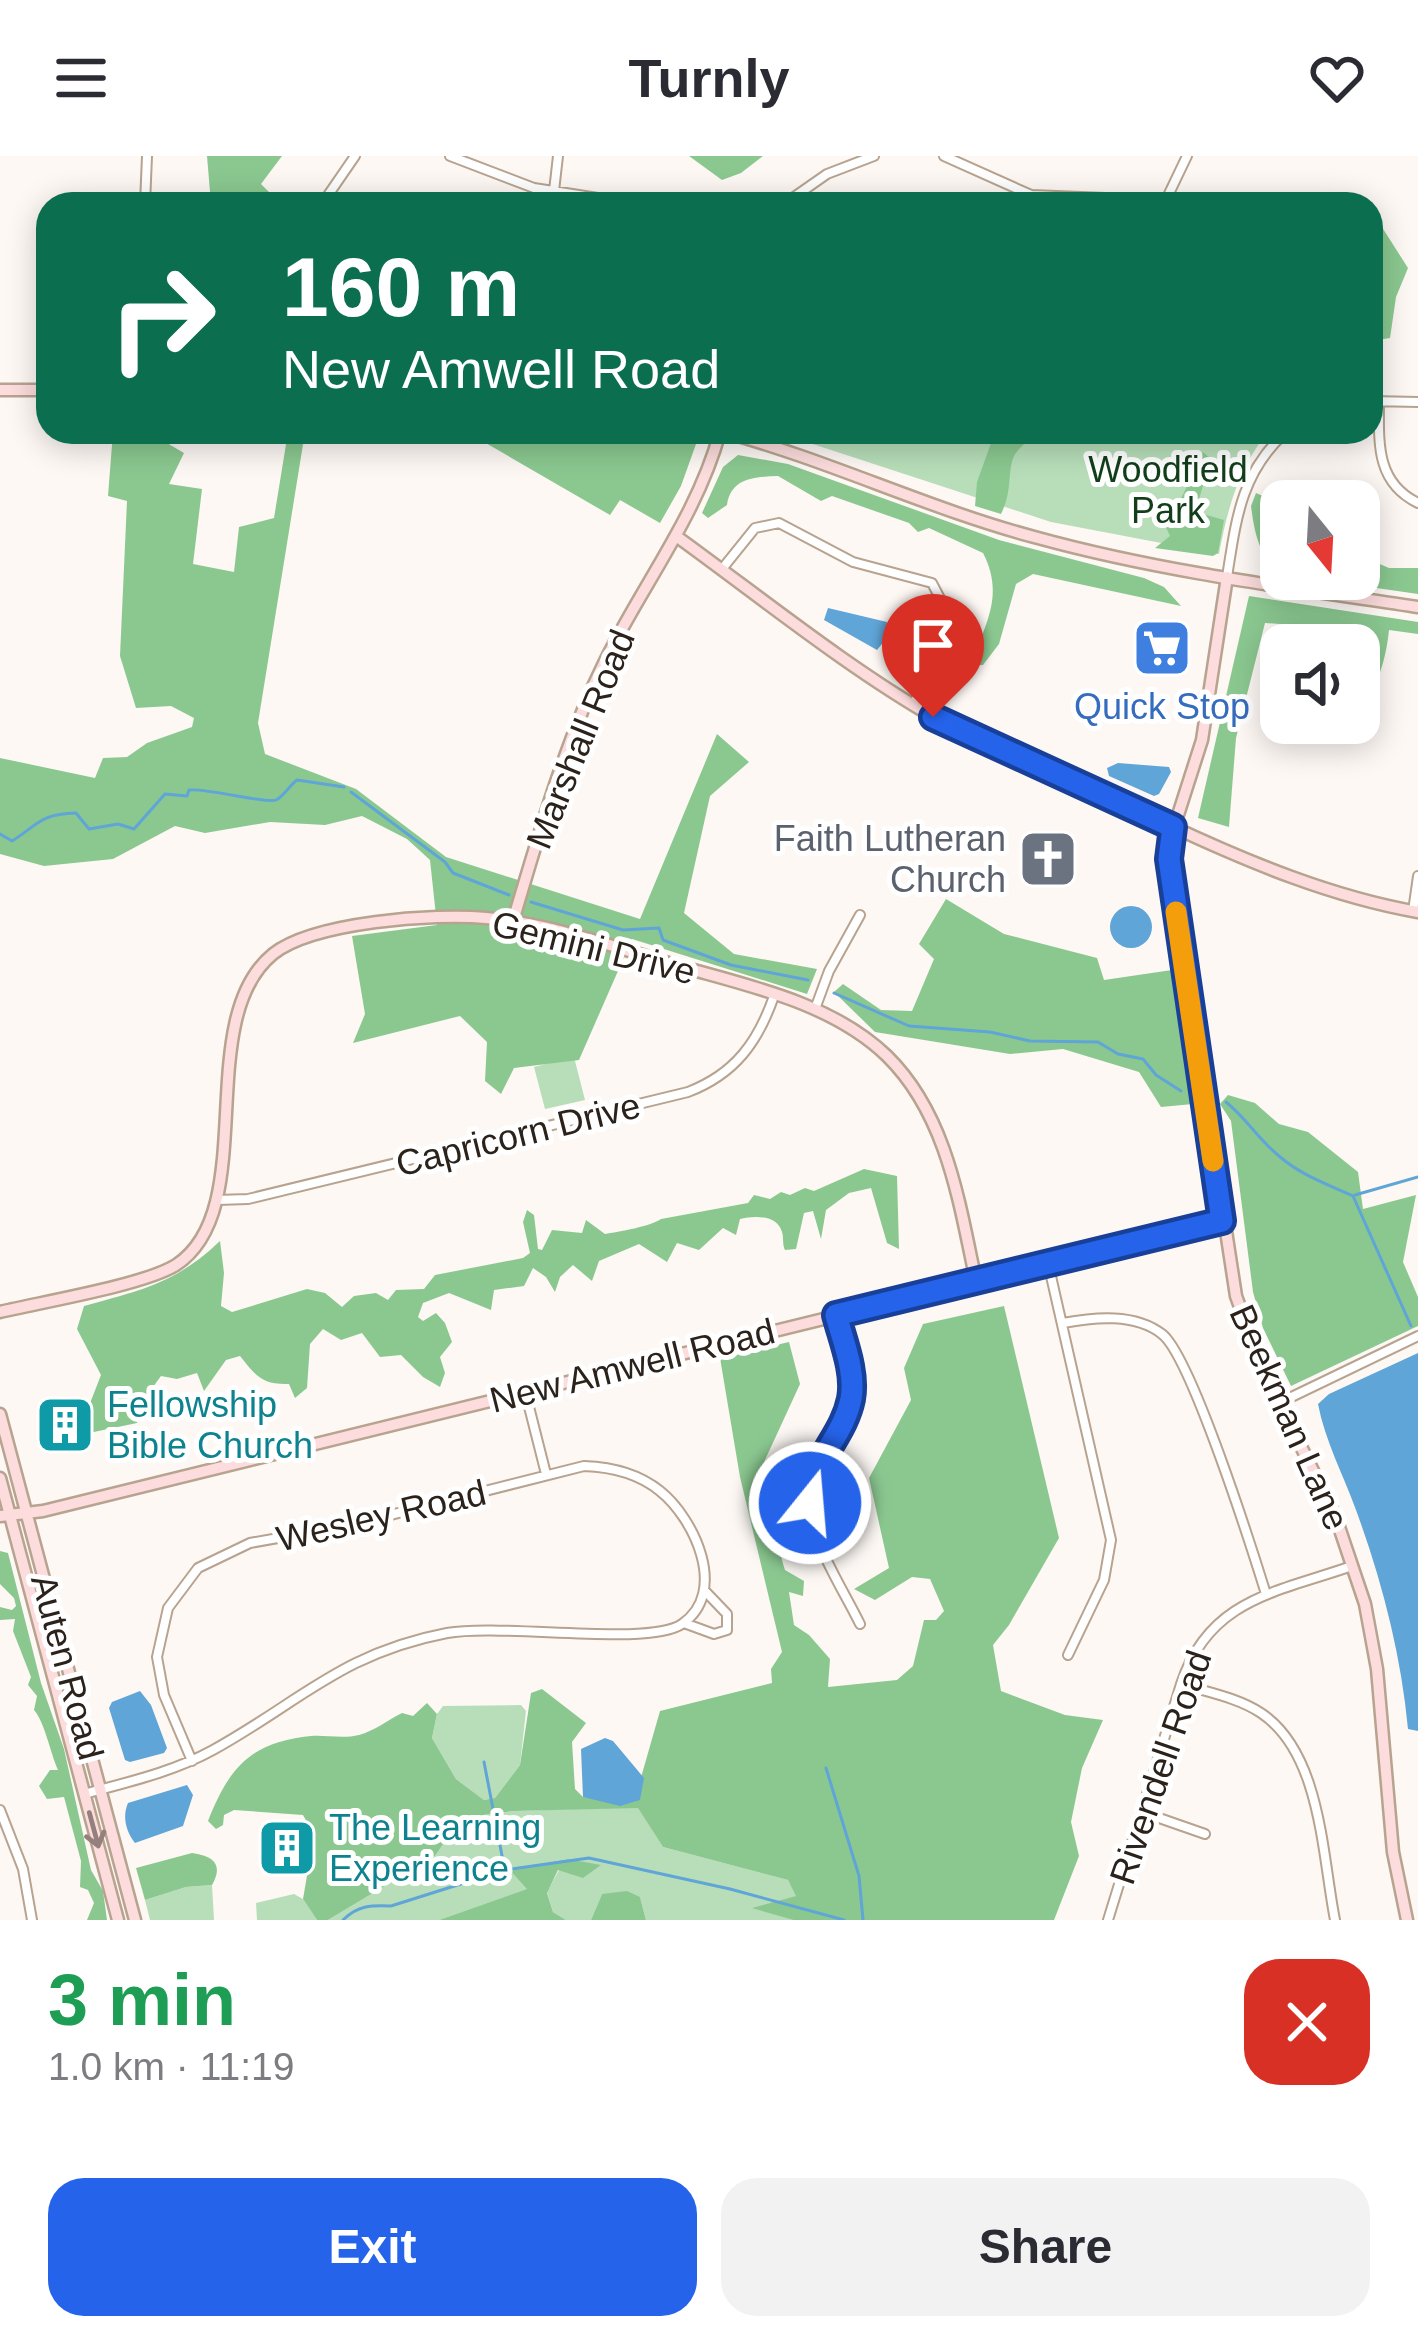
<!DOCTYPE html>
<meta charset="utf-8">
<style>
:root{--surface:#fff;--page:#f2f2f3;--text:#2b2b33;--muted:#7c7c81;--accent:#2563eb}
body{margin:0;font-family:Helvetica,sans-serif;background:var(--page);color:var(--text);height:100vh;display:flex;flex-direction:column;font-size:45px;white-space:nowrap}
*{box-sizing:border-box;margin:0}
p{font-size:39px;color:var(--muted)}
.icon{flex:none;width:66px;height:66px;fill:none;stroke:currentColor;stroke-width:2;stroke-linecap:round;stroke-linejoin:round}
.map{position:relative;height:1764px;overflow:hidden}
.panel{display:flex;flex-direction:column;background:var(--surface);flex:1}
.panel>*{flex:none}
.guide{position:absolute;left:36px;top:36px;width:1347px;height:252px;border-radius:36px;box-shadow:0 6px 30px #0003;background:#0b6e4f;color:#fff;overflow:hidden}
.needle{width:78px;rotate:162deg}
.buttons{position:absolute;left:1260px;top:324px;display:grid;gap:24px}
.buttons a{display:grid;place-items:center;width:120px;height:120px;border-radius:24px;background:var(--surface);box-shadow:0 6px 30px #0003;font-size:60px}
.pin{position:absolute;display:grid;place-items:center;width:102px;height:102px;color:#fff;margin:-123px -51px;border-radius:50% 50% 50% 0;rotate:-45deg;box-shadow:0 0 12px #0007}
.pin .icon{rotate:45deg}
.me{position:absolute;width:132px;margin:-66px;rotate:17deg;stroke-linejoin:round;filter:drop-shadow(0 0 9px #0008)}
.turn{display:flex;align-items:center;gap:42px;height:252px;padding:0 48px;font-size:54px}
.turn .icon{width:156px;height:156px;stroke-width:2.5}
.turn b{display:block;font-size:84px;line-height:102px}
.round{display:grid;place-items:center;flex:none;width:126px;height:126px;border-radius:36px;background:var(--page)}
.overview{display:flex;align-items:center;justify-content:space-between;height:204px;padding:0 48px}
h1{font-size:72px;font-weight:700;line-height:90px;color:#1e9e55}
.button{display:flex;gap:24px;margin-top:auto;padding:24px 48px}
.button a{flex:1;height:138px;border-radius:36px;background:var(--accent);color:#fff;font-size:48px;font-weight:700;line-height:138px;text-align:center}
.button a+a{background:var(--page);color:var(--text)}
header{display:flex;justify-content:space-between;align-items:center;height:156px;padding:0 48px;background:var(--surface);font-size:54px;font-weight:700}
.map>svg:first-child{display:block}
.green{fill:#b7deb9}
.forest{fill:#8bc890}
.water{fill:#5fa5d7}
.lines{fill:none;stroke-linecap:round;stroke-linejoin:round}
.stream{stroke:#5fa5d7;stroke-width:3}
.street-casing{stroke:#b7a38f;stroke-width:12}
.secondary-casing{stroke:#b7a38f;stroke-width:15}
.street{stroke:#fff;stroke-width:8}
.secondary{stroke:#fcdcdc;stroke-width:10}
.oneway{stroke:#94807c}
.route-casing{stroke:#184099;stroke-width:30}
.route{stroke:#2563eb;stroke-width:21}
.slow{stroke:#f59e0b;stroke-width:21}
.labels{text-anchor:middle;stroke-width:10;stroke-linejoin:round;paint-order:stroke}
.park-label{font-size:36px;fill:#133e1a;stroke:#fff}
.shop-label{font-size:36px;fill:#366cbe;stroke:#fff}
.street-label{font-size:36px;fill:#2b231b;stroke:#fff}
.worship-label{font-size:36px;fill:#5b616d;stroke:#fff;text-anchor:end}
.culture-label{font-size:36px;fill:#0d838f;stroke:#fff;text-anchor:start}
</style>
<header><svg class="icon" aria-label="menu" viewBox="0 0 24 24"><path d="M4 6h16M4 12h16M4 18h16"/></svg>Turnly<svg class="icon" aria-label="heart" viewBox="0 0 24 24"><path d="M12 20l-8-8c-3-5 5-10 8-4 3-6 11-1 8 4z"/></svg></header>
<div class="map">
<svg width="1418" height="1764" viewBox="0 0 1418 1764">
<rect width="100%" height="100%" fill="#fdf8f4"/>
<path class="green" d="M776,276H1258L1263,282C1237,318 1227,355 1219,398L1051,366Z
M574,901L585,944L545,953L534,911Z
M521,1549L526,1555L520,1609L495,1642L484,1644L456,1623L432,1582L437,1558L443,1550Z
M638,1651L663,1691L788,1724L797,1740L755,1752L793,1764H646L640,1741L602,1738L591,1764H566L553,1756L547,1736L559,1714L600,1710L568,1703L511,1713L528,1733L439,1764H328L435,1700L461,1662L514,1655Z
M212,1729L214,1764H150L145,1744L186,1731Z
M294,1738L303,1743L317,1764H257L256,1747Z"/>
<path class="forest" d="M207,0H282L261,28L270,37L263,48H211Z
M689,0H763L741,17L722,24Z
M1371,54L1408,112L1396,141L1390,182L1371,185Z
M113,276H169L167,287L184,297L169,328L202,333L193,408L234,416L239,371L274,362L288,276H305L258,567L265,598L356,633L446,701L640,763L717,578L749,606L710,640L684,757L734,798L817,813L807,838L632,783L579,904L514,912L501,938L485,925L487,886L460,860L353,887L365,858L352,780L437,769L430,704L407,683L362,660L325,669L270,666L205,677L175,670L113,703L44,710L0,698V602L95,622L103,602L127,601L147,587L192,571L194,562L171,550L136,552L120,500L127,345L108,340Z
M414,276H634L696,288L681,330L660,367L620,344L610,359L484,286Z
M995,276H1030C1027,290 1020,289 1014,300C1007,316 1013,334 1001,358L975,350L977,326Z
M1203,296L1211,303L1197,350L1203,358L1224,364L1218,397L1213,400L1155,392L1170,380L1164,367L1178,349Z
M738,299L788,308L999,384L1144,422L1164,431L1181,450L1033,418L1016,428L999,488L983,509H971C985,467 1005,440 983,397L929,372L918,376L909,367L832,340L821,345L778,320C756,321 731,321 727,349L708,362L702,357L723,311Z
M1256,337L1281,348V415C1259,403 1254,374 1251,350Z
M1359,399L1389,412H1418V438L1314,423H1359Z
M1249,440L1418,466V478L1389,474C1386,503 1378,531 1359,554V489H1319L1321,471L1265,467L1236,582L1229,671L1198,662Z
M946,743L1004,778L1097,802L1104,824L1172,814L1193,948L1161,951L1139,916L1063,893L1010,898L875,876L834,836L843,828L881,854L912,855L934,803L919,788Z
M1228,939L1255,947L1279,968L1308,976L1358,1016L1363,1053L1416,1039L1403,1106L1418,1141V1170L1291,1230L1263,1172L1253,1136L1231,965L1220,948Z
M864,1013L897,1020L899,1093L887,1087L871,1032L849,1037L826,1054L821,1083L813,1055L804,1057L796,1093L785,1094C782,1088 784,1082 782,1076C777,1058 753,1060 740,1063L736,1079L723,1072L699,1094L677,1087L667,1106L639,1088L599,1105L592,1125L573,1109L560,1121L555,1136L546,1121L533,1112L524,1130L494,1134L491,1154L449,1137L423,1147L418,1161L423,1165L436,1157L445,1167L452,1186L440,1201L445,1217L440,1231L423,1221L401,1199L380,1201L362,1177L341,1184L323,1173L310,1188L307,1232L295,1242L289,1228C262,1229 256,1220 240,1200L226,1204L204,1235L197,1217L177,1223L161,1220L150,1235L137,1267L89,1277L87,1255L101,1219L77,1173L84,1150C142,1134 176,1127 220,1085L224,1117L221,1150L232,1156L307,1133L325,1137L342,1151L354,1140L376,1137L388,1144L396,1134L424,1133L435,1119L523,1102L530,1097L523,1066L527,1054L534,1059L538,1093L542,1094L552,1074L582,1077L586,1064L605,1078C618,1076 652,1070 661,1063L748,1047L754,1039L770,1043L781,1036L790,1039L805,1032L814,1035Z
M1004,1150L1059,1382L1009,1469L993,1489L1001,1535L1065,1559L1103,1564L1082,1612L1071,1666L1079,1700L1054,1764H793L752,1752L796,1740L788,1724L663,1691L638,1652L514,1655L461,1662L435,1700L328,1764H317L303,1743L314,1679L303,1659L234,1654L224,1659L223,1669L216,1673L208,1665C229,1612 250,1586 311,1580C326,1579 344,1583 359,1579C374,1575 388,1564 402,1557L413,1560L427,1547L437,1558L432,1582L456,1623L484,1644L495,1642L520,1609L531,1537L542,1533L586,1567L572,1586L575,1633L583,1641L634,1646L660,1555L772,1527L771,1513L782,1496L740,1321L720,1202L789,1186L800,1228L759,1317C773,1335 776,1388 785,1414L804,1425L803,1440L789,1436L794,1469L809,1479L830,1503L828,1531L897,1524L913,1510L924,1464H936L944,1455L930,1423L912,1421L875,1444L854,1433L889,1412L869,1322L911,1244L904,1212L923,1168Z
M0,1395L8,1397L41,1527L64,1593L91,1714L103,1735L107,1764H87L94,1747L88,1734L80,1731L81,1705L64,1641L47,1643L39,1630L50,1614H58C50,1596 45,1567 34,1554L37,1540L28,1529L31,1521L13,1475L15,1463L0,1464V1451L12,1454L16,1450L14,1442L0,1428Z
M192,1697C213,1700 224,1708 212,1729L186,1731L145,1744L136,1712Z
M568,1703L601,1709L583,1722L558,1714L547,1737L553,1756L566,1764H439L527,1733L509,1713Z
M627,1735L640,1741L646,1764H591L602,1738Z"/>
<path class="water" d="M828,452L887,466L885,484L877,494L824,464Z
M1118,607L1169,611L1171,616L1159,638L1154,640L1109,620L1107,612Z
M1110 771a21 21 0 1 1 42 0a21 21 0 1 1-42 0Z
M1418,1197V1575L1408,1573C1401,1498 1382,1425 1356,1354C1343,1318 1325,1285 1318,1248L1329,1238Z
M140,1535L151,1549L167,1592L164,1597L130,1606L125,1604L109,1552L112,1546Z
M605,1582L613,1585L644,1622L640,1644L620,1650L583,1641L581,1593Z
M187,1629L193,1639L183,1670L135,1687C126,1675 122,1661 128,1647Z"/>
<g class="lines">
<path class="stream" d="M351,636L445,706L453,717L509,739
M0,678L12,685C38,669 39,658 76,657L89,673L118,668L134,673L165,638L187,640L189,634C208,632 267,648 276,644C284,640 289,630 297,624L344,631
M531,746L623,774L659,772L663,784L731,809L808,824
M834,837L909,870L990,876L1030,885L1098,886L1118,898L1143,903L1156,919L1181,935
M1226,946C1248,964 1257,982 1279,1000C1302,1020 1327,1028 1353,1040L1411,1170
M1355,1039L1418,1021
M484,1606L504,1710
M826,1612L859,1720L863,1764
M343,1764C358,1749 372,1749 391,1750L505,1714L589,1702L730,1733L844,1764"/>
<g class="street-casing">
<path id="street" d="M450,0L534,32L636,48
M944,0L1031,39L1106,42L1133,48
M554,35L558,0
M145,48L147,0
M322,48L355,0
M784,48L827,18L874,0
M1164,48L1187,0
M1379,244C1379,286 1375,326 1418,347
M1371,245L1418,246
M722,413L755,372L779,367L853,406L932,427L943,448V460L914,549
M1227,421C1236,364 1241,316 1286,276
M1413,755L1418,720
M815,853L829,815L860,759
M217,1044L248,1043L688,936C735,918 758,886 774,840
M1048,1107L1111,1384L1104,1424L1068,1499
M836,1160C843,1186 856,1216 851,1243C843,1281 808,1305 810,1347C812,1388 842,1431 860,1468
M1063,1167C1095,1161 1135,1157 1162,1178C1191,1200 1252,1393 1266,1438
M525,1235L546,1318
M1279,1247L1418,1180
M684,1467L714,1478L727,1474V1458L704,1434
M1181,1528C1207,1536 1239,1542 1261,1557C1321,1597 1322,1698 1335,1764
M84,1638C128,1626 173,1616 213,1594C300,1546 342,1497 447,1477C502,1467 648,1491 682,1468C729,1436 694,1362 660,1335C638,1317 612,1311 584,1310L351,1369L250,1387L198,1412L168,1452L157,1501L164,1539L192,1605
M0,1654L23,1713L32,1764
M1142,1656L1205,1678
M1108,1764L1181,1528C1209,1443 1277,1436 1352,1410"/>
</g>
<g class="secondary-casing">
<path id="secondary" d="M0,234H48
M724,276C831,305 931,354 1038,382C1162,416 1291,432 1418,451
M676,380C759,440 849,513 937,563C1010,605 1092,634 1169,669C1248,706 1332,741 1418,756
M1227,421L1202,584L1170,684L1176,750L1236,1140L1262,1212L1335,1359L1365,1448L1377,1513L1393,1696L1407,1764
M513,765C539,678 564,588 605,505C643,428 697,360 720,276
M0,1156C42,1146 144,1129 176,1109C262,1053 191,865 273,798C313,766 435,757 486,762C546,767 605,788 662,805C738,828 828,843 887,900C947,959 959,1046 976,1125
M0,1258L135,1764
M0,1322L118,1764
M0,1360L43,1355L1222,1065"/>
</g>
<use href="#street" class="street"/>
<use href="#secondary" class="secondary"/>
</g>
<defs><path id="oneway-shaft" d="M-6 0H5M1.5-3L5.5 0L1.5 3" fill="none" stroke-width="1.6" stroke-linecap="round" stroke-linejoin="round" transform="scale(3)"/></defs>
<use class="oneway" href="#oneway-shaft" transform="translate(94 1674) rotate(75)"/>
<g class="lines">
<g class="route-casing">
<path id="route" d="M810,1347C811,1303 843,1282 851,1243C856,1216 843,1185 836,1159L1222,1065L1169,703L1173,671L933,561"/>
</g>
<use href="#route" class="route"/>
<path class="slow" d="M1176,756L1213,1005"/>
</g>
<defs>
<g id="supermarket-square" transform="scale(3)"><rect x="-9" y="-9" width="18" height="18" rx="4" fill="#3f7fe0" stroke="#fff"/><path d="M-6-5.5h2.5l.6 2H6L4.5 2H-2.5L-4.4-4H-6ZM-1.5 3.2a1.3 1.3 0 1 0 .1 0ZM3 3.2a1.3 1.3 0 1 0 .1 0Z" fill="#fff"/></g>
<g id="church-square" transform="scale(3)"><rect x="-9" y="-9" width="18" height="18" rx="4" fill="#6b7280" stroke="#fff"/><path d="M-1.2-6h2.4v3.5h3.3v2.4h-3.3V6h-2.4V-.1h-3.3v-2.4h3.3Z" fill="#fff"/></g>
<g id="building-square" transform="scale(3)"><rect x="-9" y="-9" width="18" height="18" rx="4" fill="#0f9aa8" stroke="#fff"/><path d="M-4-6H4V6H1V3H-1V6H-4ZM-2.5-4.3h1.7v1.8h-1.7ZM.8-4.3h1.7v1.8H.8ZM-2.5-1h1.7V.8h-1.7ZM.8-1h1.7V.8H.8Z" fill="#fff"/></g>
</defs>
<g fill-rule="evenodd">
<use href="#supermarket-square" x="1162" y="492"/>
<use href="#church-square" x="1048" y="703"/>
<use href="#building-square" x="65" y="1269"/>
<use href="#building-square" x="287" y="1692"/>
</g>
<g class="labels">
<g class="park-label">
<text x="1168" y="326">Woodfield<tspan x="1168" dy="41">Park</tspan></text>
</g>
<g class="shop-label">
<text x="1162" y="563">Quick Stop</text>
</g>
<g class="street-label">
<text transform="translate(580 583) rotate(-68)" y="13">Marshall Road</text>
<text transform="translate(594 791) rotate(14)" y="13">Gemini Drive</text>
<text transform="translate(518 978) rotate(-14)" y="13">Capricorn Drive</text>
<text transform="translate(632 1209) rotate(-14)" y="13">New Amwell Road</text>
<text transform="translate(1290 1261) rotate(66)" y="13">Beekman Lane</text>
<text transform="translate(381 1359) rotate(-13)" y="13">Wesley Road</text>
<text transform="translate(68 1511) rotate(75)" y="13">Auten Road</text>
<text transform="translate(1160 1611) rotate(-71)" y="13">Rivendell Road</text>
</g>
<g class="worship-label">
<text x="1006" y="695">Faith Lutheran<tspan x="1006" dy="41">Church</tspan></text>
</g>
<g class="culture-label">
<text x="107" y="1261">Fellowship<tspan x="107" dy="41">Bible Church</tspan></text>
<text x="329" y="1684">The Learning<tspan x="329" dy="41">Experience</tspan></text>
</g>
</g>
</svg>
<div class="buttons">
<a><svg class="needle" viewBox="-14 -14 28 28"><path d="M0-13l5 13h-10z" fill="#e53935"/><path d="M0 13l5-13h-10z" fill="#7c7c81"/></svg></a>
<a><svg class="icon" aria-label="sound" viewBox="0 0 24 24"><path d="M4 9h4l5-4v14l-5-4H4zM17 9q2 3 0 6"/></svg></a>
</div>
<div class="pin" style="left:933px;top:561px;background:#d93025"><svg class="icon" aria-label="arrive" viewBox="0 0 24 24"><path d="M6 21V4h12l-3 4 3 4H6"/></svg></div>
<svg class="me" style="left:810px;top:1347px" viewBox="-20 -20 40 40"><circle r="17" fill="#2563eb" stroke="#fff" stroke-width="3"/><path d="M0-11L8 9 0 5-8 9z" fill="#fff"/></svg>
<div class="guide">
<div class="turn"><svg class="icon" aria-label="right" viewBox="0 0 24 24"><path d="M7 20v-9h11M14 6l5 5-5 5"/></svg><div><b>160 m</b>New Amwell Road</div></div>
</div>
</div>
<section class="panel">
<div class="overview"><div><h1>3 min</h1><p>1.0 km · 11:19</p></div><a class="round" style="background:#d93025;color:#fff"><svg class="icon" aria-label="close" viewBox="0 0 24 24"><path d="M6 6l12 12M18 6L6 18"/></svg></a></div>
<div class="button"><a>Exit</a><a>Share</a></div>
</section>
